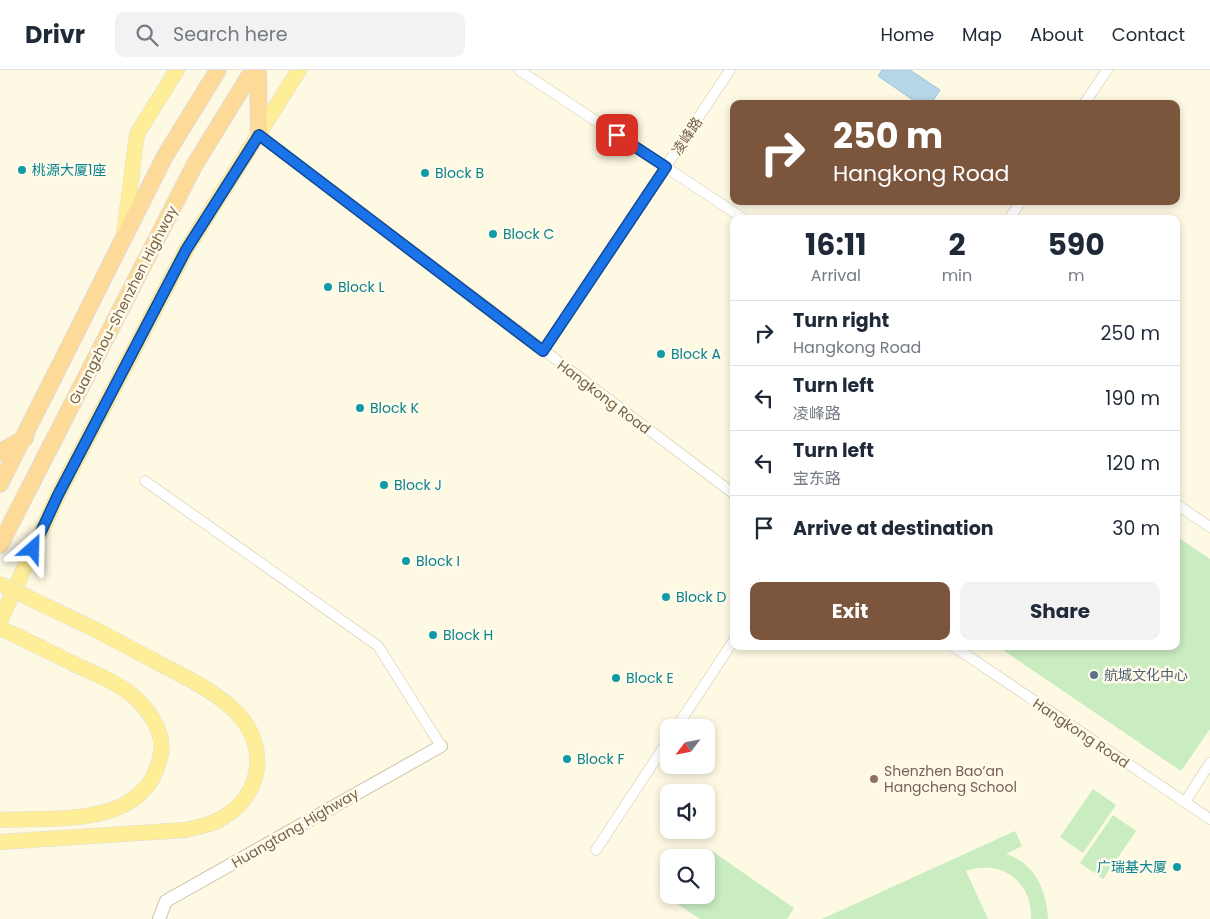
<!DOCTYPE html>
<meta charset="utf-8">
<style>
:root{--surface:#fff;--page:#f2f2f3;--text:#1f2937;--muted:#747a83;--line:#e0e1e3;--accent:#7c563c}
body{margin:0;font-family:Poppins,"Noto Sans SC",sans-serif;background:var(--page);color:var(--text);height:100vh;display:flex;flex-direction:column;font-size:19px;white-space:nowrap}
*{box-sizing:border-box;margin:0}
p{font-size:16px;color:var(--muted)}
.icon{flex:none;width:28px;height:28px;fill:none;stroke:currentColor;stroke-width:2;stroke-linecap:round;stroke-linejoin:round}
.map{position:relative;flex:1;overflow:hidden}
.details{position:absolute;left:730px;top:145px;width:450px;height:435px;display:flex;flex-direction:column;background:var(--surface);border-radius:10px;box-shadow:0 2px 8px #0003}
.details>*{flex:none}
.guide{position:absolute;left:730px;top:30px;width:450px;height:105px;border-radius:10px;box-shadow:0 2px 8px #0003;background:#7c563c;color:#fff;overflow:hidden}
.needle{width:32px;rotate:238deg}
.buttons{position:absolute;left:660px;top:649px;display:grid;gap:10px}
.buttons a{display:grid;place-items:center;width:55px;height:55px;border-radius:10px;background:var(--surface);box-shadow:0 2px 8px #0003;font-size:25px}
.pin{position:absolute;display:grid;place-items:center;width:42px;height:42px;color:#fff;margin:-21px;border-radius:10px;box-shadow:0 2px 8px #0006}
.me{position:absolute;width:55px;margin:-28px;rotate:25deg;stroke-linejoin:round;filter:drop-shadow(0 0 4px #0008)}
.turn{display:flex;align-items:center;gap:18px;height:105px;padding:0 20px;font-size:22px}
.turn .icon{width:65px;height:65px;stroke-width:2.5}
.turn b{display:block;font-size:35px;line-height:42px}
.eta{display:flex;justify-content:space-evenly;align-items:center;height:85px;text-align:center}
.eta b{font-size:30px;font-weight:700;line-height:35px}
.button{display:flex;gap:10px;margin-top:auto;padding:10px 20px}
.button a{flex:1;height:58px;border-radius:10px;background:var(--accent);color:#fff;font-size:20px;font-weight:700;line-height:58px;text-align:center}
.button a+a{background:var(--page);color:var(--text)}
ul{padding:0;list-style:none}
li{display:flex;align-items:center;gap:15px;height:65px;padding:0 20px;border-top:1px solid var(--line)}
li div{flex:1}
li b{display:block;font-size:19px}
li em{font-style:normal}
header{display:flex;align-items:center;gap:30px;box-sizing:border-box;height:70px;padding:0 25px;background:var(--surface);border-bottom:1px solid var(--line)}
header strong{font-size:24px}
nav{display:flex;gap:28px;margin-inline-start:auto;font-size:18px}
.search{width:350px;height:45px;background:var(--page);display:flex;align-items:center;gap:12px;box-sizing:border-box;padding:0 18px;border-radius:10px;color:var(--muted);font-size:19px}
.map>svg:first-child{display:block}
.green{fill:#c9ecc1}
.water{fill:#b6d7e8;stroke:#9cc4da}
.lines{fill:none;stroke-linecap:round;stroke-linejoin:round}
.minor-casing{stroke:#cfc2a9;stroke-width:11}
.tertiary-casing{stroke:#cfc2a9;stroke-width:14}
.primary-casing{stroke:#e1dcd7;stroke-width:16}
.trunk-casing{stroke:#e1dcd7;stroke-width:18}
.minor{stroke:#fff;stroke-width:10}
.tertiary{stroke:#fff;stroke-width:12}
.primary{stroke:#ffee98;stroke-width:15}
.trunk{stroke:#fdda98;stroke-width:16}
.primary-bridge-casing{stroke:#e1dcd7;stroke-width:16;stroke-linecap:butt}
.primary-bridge{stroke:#ffee98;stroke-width:15}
.route-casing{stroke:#114b97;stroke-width:12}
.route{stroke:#1a73e8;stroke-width:9}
.culture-dot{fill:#0f9aa8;stroke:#fffbea;stroke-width:2}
.service-dot{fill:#5c6f8a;stroke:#fffbea;stroke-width:2}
.education-dot{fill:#8d6e63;stroke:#fffbea;stroke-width:2}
.labels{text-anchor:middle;stroke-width:5;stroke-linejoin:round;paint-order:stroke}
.street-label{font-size:14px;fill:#776248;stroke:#fffbea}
.culture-label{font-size:14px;fill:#0d838f;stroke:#fffbea;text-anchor:start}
.service-label{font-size:14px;fill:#4e5e75;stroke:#fffbea;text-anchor:start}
.education-label{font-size:14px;fill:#785e54;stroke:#fffbea;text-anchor:start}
</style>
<header>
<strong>Drivr</strong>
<div class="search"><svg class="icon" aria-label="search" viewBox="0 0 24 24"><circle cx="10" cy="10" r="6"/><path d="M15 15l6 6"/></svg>Search here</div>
<nav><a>Home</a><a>Map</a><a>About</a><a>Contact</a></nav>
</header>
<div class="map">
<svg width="1210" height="849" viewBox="0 0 1210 849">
<rect width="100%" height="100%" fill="#fdf9e3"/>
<path class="green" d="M1176,466L1210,489V659L1181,701L997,576H1176Z
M1093,719L1116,735L1083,783L1060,767Z
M1113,745L1136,761L1103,809L1080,793Z
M1015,761L1022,776L1006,784C1035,793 1047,821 1048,849H1031C1033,812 1001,788 966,801L988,849H822Z
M712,781L794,838L787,849H700L676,833L682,825H706V789Z"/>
<path class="water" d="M882,0H910L940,20L931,34H919L878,6Z"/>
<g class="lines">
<g class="minor-casing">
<path id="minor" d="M519,0L744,149
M1084,34L1107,0
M259,65L734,424
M1009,149L1021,131
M543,281L730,0
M145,411L378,576L441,676
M1176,434L1210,457
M953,576L1210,749
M676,658L734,570
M1185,732L1210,693
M596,780L669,669"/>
</g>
<g class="tertiary-casing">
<path id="tertiary" d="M159,849L166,831L441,676"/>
</g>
<g class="primary-casing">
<path id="primary" d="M124,164L137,64L177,0
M0,551L58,425L186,180L299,0
M0,558C26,570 52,583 78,596C96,604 116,612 132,625C147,637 165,662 161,683C148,759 59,747 0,750
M0,772L185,760C199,757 212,755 224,747C265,721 268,673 234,640C211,618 180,605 153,590"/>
</g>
<g class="trunk-casing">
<path id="trunk" d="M258,0L259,65
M0,382L25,368
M0,414L165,86L218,0
M0,475L194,96L253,0"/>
</g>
<use href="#minor" class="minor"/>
<use href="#tertiary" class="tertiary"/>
<use href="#primary" class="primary"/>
<use href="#trunk" class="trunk"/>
<g class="primary-bridge-casing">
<path id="primary-bridge" d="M0,514L96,560L153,590"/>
</g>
<use href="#primary-bridge" class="primary-bridge"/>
</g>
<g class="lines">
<g class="route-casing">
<path id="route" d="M33,479L58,425L186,180L259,65L543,281L666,97L617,65"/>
</g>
<use href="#route" class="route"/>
</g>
<g class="culture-dot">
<circle cx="22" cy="100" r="5"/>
<circle cx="425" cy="103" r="5"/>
<circle cx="493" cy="164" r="5"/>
<circle cx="328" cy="217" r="5"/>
<circle cx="661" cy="284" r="5"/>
<circle cx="360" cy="338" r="5"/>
<circle cx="384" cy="415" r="5"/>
<circle cx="406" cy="491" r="5"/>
<circle cx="666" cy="527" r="5"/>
<circle cx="433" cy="565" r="5"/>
<circle cx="616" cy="608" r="5"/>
<circle cx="567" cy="689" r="5"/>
<circle cx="1177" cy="797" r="5"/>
</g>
<circle class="service-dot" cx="1094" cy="605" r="5"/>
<circle class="education-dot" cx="874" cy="709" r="5"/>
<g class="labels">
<g class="street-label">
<text transform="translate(687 66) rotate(-56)" y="5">凌峰路</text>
<text transform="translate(123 235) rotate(-63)" y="5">Guangzhou-Shenzhen Highway</text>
<text transform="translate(604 327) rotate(37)" y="5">Hangkong Road</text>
<text transform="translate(1081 663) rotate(34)" y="5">Hangkong Road</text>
<text transform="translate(295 758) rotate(-30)" y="5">Huangtang Highway</text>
</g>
<g class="culture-label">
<text x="32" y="105">桃源大厦1座</text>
<text x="435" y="108">Block B</text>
<text x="503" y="169">Block C</text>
<text x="338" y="222">Block L</text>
<text x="671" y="289">Block A</text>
<text x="370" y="343">Block K</text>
<text x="394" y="420">Block J</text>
<text x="416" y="496">Block I</text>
<text x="676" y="532">Block D</text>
<text x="443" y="570">Block H</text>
<text x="626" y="613">Block E</text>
<text x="577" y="694">Block F</text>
<text x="1167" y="802" text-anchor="end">广瑞基大厦</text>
</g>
<g class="service-label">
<text x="1104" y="610">航城文化中心</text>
</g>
<g class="education-label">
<text x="884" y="706">Shenzhen Bao’an<tspan x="884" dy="16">Hangcheng School</tspan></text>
</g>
</g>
</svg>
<div class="buttons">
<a><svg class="needle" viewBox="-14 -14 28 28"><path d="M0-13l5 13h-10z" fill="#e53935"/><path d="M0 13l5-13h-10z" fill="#747a83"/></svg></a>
<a><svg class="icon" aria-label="sound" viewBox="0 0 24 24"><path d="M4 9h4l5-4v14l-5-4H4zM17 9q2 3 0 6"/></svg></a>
<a><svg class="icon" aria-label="search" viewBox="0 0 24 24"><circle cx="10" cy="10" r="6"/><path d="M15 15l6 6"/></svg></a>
</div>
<div class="pin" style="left:617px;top:65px;background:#d93025"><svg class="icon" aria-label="arrive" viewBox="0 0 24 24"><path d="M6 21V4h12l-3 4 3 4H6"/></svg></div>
<svg class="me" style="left:33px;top:479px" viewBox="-20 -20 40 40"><path d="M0-17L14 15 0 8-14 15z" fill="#1a73e8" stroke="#fff" stroke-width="4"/></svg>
<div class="guide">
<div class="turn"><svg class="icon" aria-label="right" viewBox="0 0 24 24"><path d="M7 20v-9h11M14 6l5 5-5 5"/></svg><div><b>250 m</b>Hangkong Road</div></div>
</div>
<section class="details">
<div class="eta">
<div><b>16:11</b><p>Arrival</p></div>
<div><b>2</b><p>min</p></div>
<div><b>590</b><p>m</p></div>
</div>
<ul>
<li><svg class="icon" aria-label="right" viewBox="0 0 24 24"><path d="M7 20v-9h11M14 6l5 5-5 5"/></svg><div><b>Turn right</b><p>Hangkong Road</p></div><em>250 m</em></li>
<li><svg class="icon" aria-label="left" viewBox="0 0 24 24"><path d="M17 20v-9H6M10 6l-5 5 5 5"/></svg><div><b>Turn left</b><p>凌峰路</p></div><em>190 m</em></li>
<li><svg class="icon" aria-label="left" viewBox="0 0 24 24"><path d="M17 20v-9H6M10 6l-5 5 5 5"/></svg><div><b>Turn left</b><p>宝东路</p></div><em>120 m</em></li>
<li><svg class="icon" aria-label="arrive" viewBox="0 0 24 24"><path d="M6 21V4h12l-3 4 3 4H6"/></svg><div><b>Arrive at destination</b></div><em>30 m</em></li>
</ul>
<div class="button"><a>Exit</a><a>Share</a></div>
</section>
</div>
